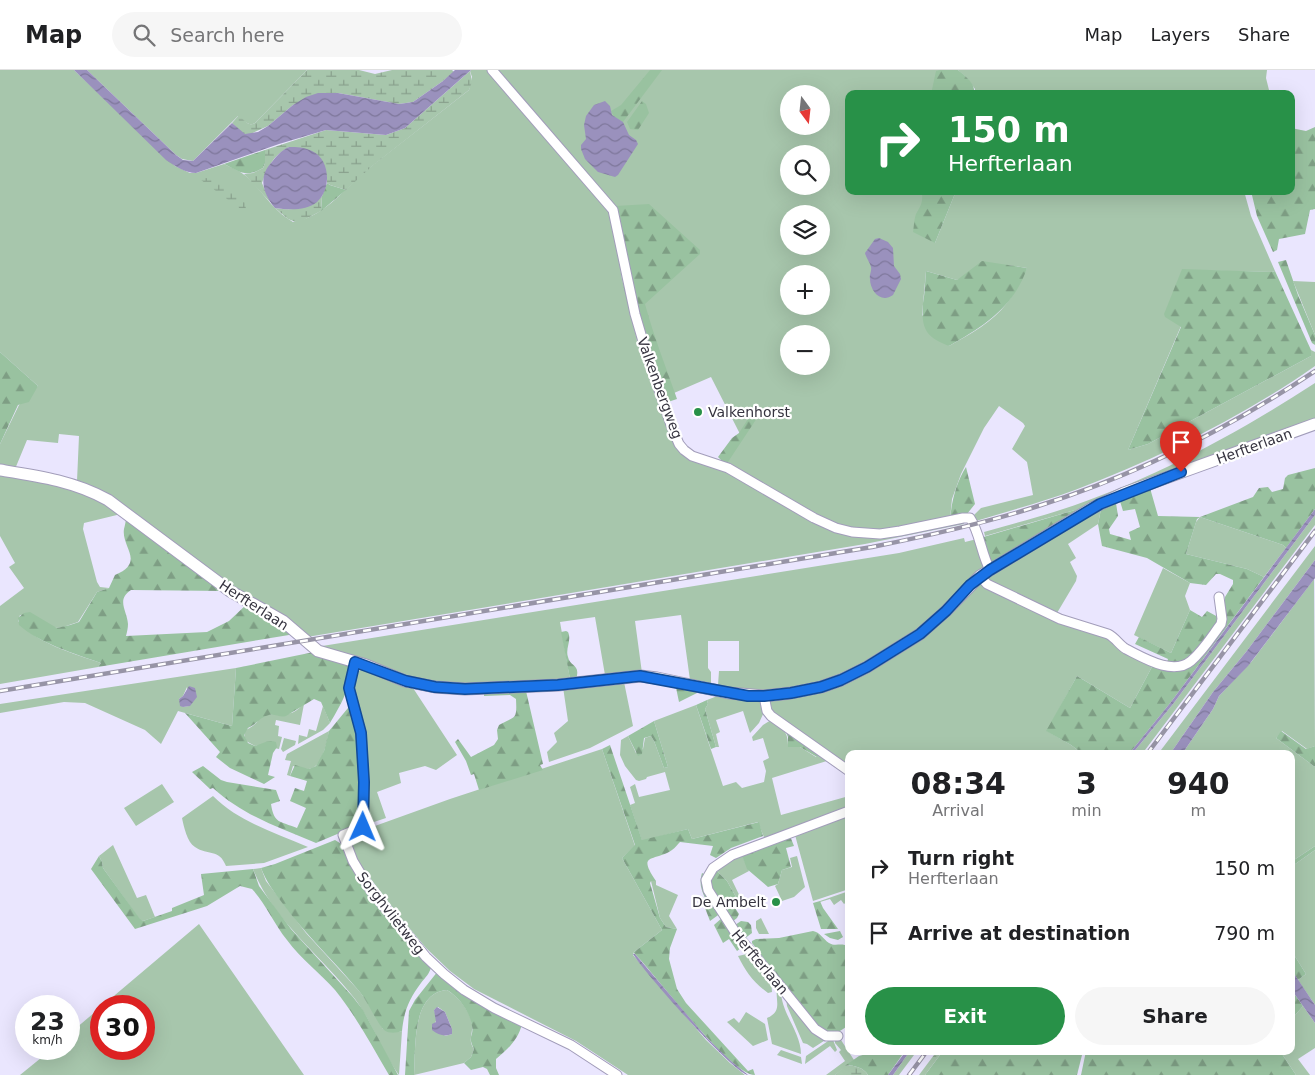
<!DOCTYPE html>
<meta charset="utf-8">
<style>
:root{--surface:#fff;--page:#f6f6f6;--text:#202124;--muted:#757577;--line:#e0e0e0;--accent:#289148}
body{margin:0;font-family:"DejaVu Sans",sans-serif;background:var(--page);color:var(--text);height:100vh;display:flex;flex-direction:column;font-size:19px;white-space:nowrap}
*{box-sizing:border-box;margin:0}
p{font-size:16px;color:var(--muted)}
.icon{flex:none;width:28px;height:28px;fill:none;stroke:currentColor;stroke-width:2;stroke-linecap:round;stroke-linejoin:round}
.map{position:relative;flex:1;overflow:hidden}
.details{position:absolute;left:845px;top:680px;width:450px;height:305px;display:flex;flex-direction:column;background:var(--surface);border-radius:10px;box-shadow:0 5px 20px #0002}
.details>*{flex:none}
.banner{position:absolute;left:845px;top:20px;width:450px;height:105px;border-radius:10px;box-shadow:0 5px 20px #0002;background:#289148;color:#fff;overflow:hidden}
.needle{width:32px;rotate:165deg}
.fabs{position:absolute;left:780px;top:15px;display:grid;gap:10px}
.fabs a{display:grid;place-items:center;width:50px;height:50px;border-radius:50%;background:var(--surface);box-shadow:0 5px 20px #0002;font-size:25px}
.speed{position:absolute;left:15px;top:925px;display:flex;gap:10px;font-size:25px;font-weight:700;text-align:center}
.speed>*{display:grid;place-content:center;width:65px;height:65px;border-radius:50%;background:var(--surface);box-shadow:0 5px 20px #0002;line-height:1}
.speed small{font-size:12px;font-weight:400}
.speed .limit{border:8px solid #d22;background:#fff;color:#111}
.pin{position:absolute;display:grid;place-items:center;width:42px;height:42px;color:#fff;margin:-51px -21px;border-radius:50% 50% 50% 0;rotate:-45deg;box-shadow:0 0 5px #0007}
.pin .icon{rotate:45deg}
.me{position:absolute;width:55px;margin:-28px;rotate:1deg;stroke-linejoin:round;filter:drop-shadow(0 0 4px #0008)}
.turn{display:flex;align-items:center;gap:18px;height:105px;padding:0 20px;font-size:22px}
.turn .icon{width:65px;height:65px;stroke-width:2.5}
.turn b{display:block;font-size:35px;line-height:42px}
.eta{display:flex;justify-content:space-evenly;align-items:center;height:85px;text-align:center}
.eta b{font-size:30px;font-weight:700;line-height:35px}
.primary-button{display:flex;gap:10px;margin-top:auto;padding:10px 20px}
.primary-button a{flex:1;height:58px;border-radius:30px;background:var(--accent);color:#fff;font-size:20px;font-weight:700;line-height:58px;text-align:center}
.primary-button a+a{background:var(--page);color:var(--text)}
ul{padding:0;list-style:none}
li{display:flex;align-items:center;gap:15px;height:65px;padding:0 20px}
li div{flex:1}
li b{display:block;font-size:19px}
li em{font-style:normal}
header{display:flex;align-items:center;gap:30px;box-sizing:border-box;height:70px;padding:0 25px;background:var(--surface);border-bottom:1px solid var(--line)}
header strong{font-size:24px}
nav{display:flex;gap:28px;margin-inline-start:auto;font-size:18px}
.search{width:350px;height:45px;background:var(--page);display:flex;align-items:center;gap:12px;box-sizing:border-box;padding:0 18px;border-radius:28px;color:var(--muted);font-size:19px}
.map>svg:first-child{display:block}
.grass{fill:#a7c6ac;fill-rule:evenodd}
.forest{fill:url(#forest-firs)}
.wetland{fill:url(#wetland-marsh)}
.water{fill:url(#water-waves)}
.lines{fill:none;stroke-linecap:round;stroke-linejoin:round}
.minor-casing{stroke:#a29dba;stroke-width:11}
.tertiary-casing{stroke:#a29dba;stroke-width:13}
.minor{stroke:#fff;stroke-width:9}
.tertiary{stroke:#fff;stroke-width:11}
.rail-casing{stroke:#9794a6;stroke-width:4.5}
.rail{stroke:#fff;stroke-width:2.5;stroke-dasharray:8;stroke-linecap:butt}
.route-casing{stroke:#114b97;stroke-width:12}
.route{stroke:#1a73e8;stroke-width:9}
.poi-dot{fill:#289148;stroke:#fff;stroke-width:2}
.labels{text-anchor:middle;stroke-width:4.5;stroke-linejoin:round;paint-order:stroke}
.street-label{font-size:14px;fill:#35333f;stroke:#fff}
.poi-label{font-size:14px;fill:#35333f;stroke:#fff;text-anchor:start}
</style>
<header>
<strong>Map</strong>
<div class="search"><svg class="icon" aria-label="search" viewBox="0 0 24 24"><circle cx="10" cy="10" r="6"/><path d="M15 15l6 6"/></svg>Search here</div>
<nav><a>Map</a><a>Layers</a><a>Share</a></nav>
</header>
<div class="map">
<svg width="1315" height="1005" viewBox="0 0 1315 1005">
<defs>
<pattern id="forest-firs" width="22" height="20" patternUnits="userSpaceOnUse" patternTransform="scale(1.25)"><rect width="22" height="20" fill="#99c2a0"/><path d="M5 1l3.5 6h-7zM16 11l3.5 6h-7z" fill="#7e9e84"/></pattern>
<pattern id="wetland-marsh" width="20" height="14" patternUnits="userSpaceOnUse" patternTransform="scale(1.25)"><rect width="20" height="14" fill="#a7c6ac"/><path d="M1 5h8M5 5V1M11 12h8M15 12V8" fill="none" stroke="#89a18d"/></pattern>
<pattern id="water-waves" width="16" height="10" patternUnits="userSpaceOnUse" patternTransform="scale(1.25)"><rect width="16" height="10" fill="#9a91bd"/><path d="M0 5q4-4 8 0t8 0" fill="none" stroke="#7e779b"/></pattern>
</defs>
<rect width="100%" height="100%" fill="#eae6fe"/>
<path class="grass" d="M0,0H74L175,96L190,103H196L224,94C232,98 241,101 248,108C263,122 274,142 293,152C326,147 348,114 373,95C405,70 437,45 469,20L472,7L470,1L471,0H489L610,138L622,209L637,271L666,355L676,371L700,391L747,411L858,465L962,450L964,454L865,474L307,567L77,411L79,366L59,364L58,373L27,370L15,399L0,397V374L19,335L38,316L0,282Z
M87,0H307L255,53C248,57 244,50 238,46L193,91L182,89L176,85Z
M494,0H952L947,24H849V121H925L935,173L956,121H1244L1251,146L1275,201L1272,202L1182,200L1181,256L1128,380L1148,374L1311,286V280L1315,282V296C1241,348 1159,388 1075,420C1042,432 1009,441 976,451L974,445L981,438L1033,425L1027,392L1012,379L1025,356L1023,353L999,336L984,358L961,404L952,429L950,449L935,452L865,462L827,452L726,394L740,364L711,307L674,323L642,233L614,137ZM789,24H821V56H789ZM789,84H821V116H789ZM789,144H821V176H789ZM1007,195L1027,198C1020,209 1015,223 1007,233C993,252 970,264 949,276L922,245L926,201L957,210ZM789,204H821V236H789ZM789,264H821V296H789Z
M958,0H1267L1266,8L1270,24H974L975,19L967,8Z
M1293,211L1315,212V265Z
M1315,313V351L1081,442L1075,440L985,466L984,462C1008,455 1032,449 1057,441C1148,412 1235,365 1315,313Z
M0,404L81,420L121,444L84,453L83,459L97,512L100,517L109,518L97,522L78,552L63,557L57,558L20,545L18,551C35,573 75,584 101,593L98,597L0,614V536L24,518L9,497L15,493L0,466Z
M1101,439L1098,454L1068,474L1076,488L1070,492L1077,506L1076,511L1057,543L985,508Z
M1315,445V455L1142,684H1132L1173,634Z
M1200,447L1283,475L1286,478L1264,507L1247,499L1186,484L1196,452Z
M964,468L965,472L977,469L984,499L940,542L898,576L824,613L758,623L718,615L719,601H739V571H708V598L711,602V615L690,610L681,545L635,551L642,603L605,605L595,547L560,552L570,609L488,615L425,612L316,577L899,483Z
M1315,476V490L1246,582L1213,622L1170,684H1158Z
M1163,498L1190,513L1185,526L1190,540L1171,583L1134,565Z
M1314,509L1315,676L1307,679L1282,661L1276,668L1315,697V776L1291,792V684H1182L1213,639L1219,626L1252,591Z
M980,512L1112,570L1153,595L1130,638L1077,606L1047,661L1071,675L1083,684H849V697L775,644L772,640L770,632L775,629L850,610Z
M236,598L232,656L178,641L161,674L145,660L85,633L64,632L0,643V634ZM187,617L189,636L183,637L179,629L183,626Z
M363,599L413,618L457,685L436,700L425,696L399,703L401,713L377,722L386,748L374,752L368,749L366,746L352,621L355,603Z
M624,612L633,656L590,678L549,692L547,682L557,672L554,663L568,651L563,617Z
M720,625L759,630L764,642L759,653L750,663L743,641L716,650L720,662L716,664L719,677H716L705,639L708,634L707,630Z
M304,634L300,655L276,650L275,655L279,656L278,666L282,667L279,679L260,675L255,676L246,671C241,658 248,661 255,654C258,652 257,650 260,648C269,641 282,647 291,643C296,642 300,637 304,634Z
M696,635L723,716L736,712L742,718L764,712L766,701L763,691L769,688L763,668L753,671L752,667L763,655L771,650C782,658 788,661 788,675L791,677H800L816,687L823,685L830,690L772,708L781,745L849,726V739L765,770L758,752L692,769L688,759L642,771L630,735L635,733L630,717L635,714L639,727L670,720L665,702L647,707L646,709L639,711L636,710L625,696L620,685L621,670L628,666L636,683L643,679L645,668L651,666L654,671L664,698L668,697L654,651Z
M323,636L330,653L323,660L298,674L299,665L307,667L309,659L316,661Z
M329,661C327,672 322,698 309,699C304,699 298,697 293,696L290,706L287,705L291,691L285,690L287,684Z
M284,668L296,671L295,675L283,682L281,679Z
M602,679L635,776L622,788L662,860L634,882L633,885L706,970L730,993L745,1005H628L576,971L474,919L450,901L426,878L400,847L354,787L349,774L350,770L352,766L361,761L450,729Z
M162,714L174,732L136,756L124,738Z
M213,726C239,752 274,762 308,777L264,793L226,796C219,778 208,786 195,777C187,772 184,757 182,748Z
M849,744V819L813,831L795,765Z
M113,775L137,828L146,825L155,847L143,851L140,850L103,798L102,792L99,786Z
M1315,780V935L1298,910L1306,904L1291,880V797Z
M741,783L749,801L732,810L743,833L740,834L727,811L717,801Z
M797,786L805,817L794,827L782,831L775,816L778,814L782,800L792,797L790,788Z
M261,798L266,811L306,863L360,922L370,936L383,959L399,962L402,961L399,1005C382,982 372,952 355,929C321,885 273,851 253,799Z
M651,811H656V815L678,825L669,846L677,859L666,857L660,848Z
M849,821V830L844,834L841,830L834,835L830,829L820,832V831Z
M761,848L769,864H759L756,858V851Z
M199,854L304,1005H20L52,979H69V964L101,937V979H144V936H102Z
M747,884L753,887L771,909L772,922L768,923C753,912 746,902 738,886Z
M777,917L781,921C781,943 801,962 801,984L772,974L767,948C783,941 775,931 777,917Z
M447,920C459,927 474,945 472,960C471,969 469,971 474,979L471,987L464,993L414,1005C416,979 411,923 447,920ZM438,937L445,942L452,959V964L445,966L435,953L437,949L434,940Z
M786,928L827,969L813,978L807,974L803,973L787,936Z
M1303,936L1315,953V978L1298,989L1310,1005H1296L1280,981H1291V950Z
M746,942L765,954L768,970L753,976L727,952L734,948L739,953Z
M835,968L841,970L854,990L835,1005H826L845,991L839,982L841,980L835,973Z
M831,969L833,970L837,980L835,982L830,976L805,994L806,986Z
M781,980L801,987L802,994L777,985Z
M910,981H917L899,1005H893Z"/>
<path class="forest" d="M650,0H662L623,52L614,47L611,41L621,35Z
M940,0H958C965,6 976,13 974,24H931L936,1Z
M642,31L646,34L649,43L638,60L630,59L627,52Z
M1315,57V139L1310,140L1305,164L1279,169L1277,180L1273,182L1257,146L1251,121H1291V58L1306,61Z
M265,80V93L263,98C246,108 240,102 224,94Z
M327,113L330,115L346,120L321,141L322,126Z
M919,121H956L935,173L913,162C914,157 914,149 916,144C920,137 923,133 922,124Z
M649,134L700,180V184L645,234C654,267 666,297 677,329L665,333L637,241L615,136Z
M610,146L666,355L637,271L626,229Z
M1286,190L1298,225L1315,265V275L1312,273L1278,192Z
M982,191L1027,198C1014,237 984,256 949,276C925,267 921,258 923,233C925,222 925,212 926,201L957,210Z
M1182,199L1272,202L1275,201L1311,280V286L1148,374L1128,380L1181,257L1165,247L1164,244Z
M0,282L38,316L29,332L18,335L0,374Z
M759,337L761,338V342L726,395L718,387L732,368L739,363L755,338Z
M966,397L975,434L967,444L950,449C952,430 956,413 966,397Z
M1315,398V439L1286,478L1283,475L1200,447L1197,449L1186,484L1247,499L1264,507L1171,632L1129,684H1083L1071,675L1046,661L1077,606L1130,638L1153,595L1182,598L1225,550V527L1233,514V510L1220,504H1216L1206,515L1190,513L1147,488L1102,476L1098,454L1101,439L1116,433L1118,446L1109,459L1110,464L1131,470L1129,462L1140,457L1135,439L1123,441L1119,428L1150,418L1158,446L1200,447L1253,427L1259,418L1268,417L1272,422L1283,419L1285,408L1288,405Z
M1075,440L1081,442L991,494L980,468Z
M126,447L225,521L131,520C116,530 127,540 128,554C128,558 127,562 126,566L207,562L229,551L247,534L295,564L98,597L101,593C75,584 39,573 19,555L18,548L24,543L30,542L57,558L70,555L79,552L97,522L109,518L115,505C146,492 121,477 124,459C125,455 126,451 126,447Z
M1190,540L1202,547L1207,541L1218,547V553L1190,589L1181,594L1167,592L1168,589L1135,574L1139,567L1171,583Z
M566,561L568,562C572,571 565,578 568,587C570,597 581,594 576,609H570L561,562Z
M314,582L348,594C355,612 339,638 330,653L321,632L314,629L286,646C280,648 276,644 269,645C260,647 257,654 248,658L244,665L248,673L255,676C262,674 268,669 276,672L277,677L273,683L268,705L275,707L264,714L230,698L216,687L220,682L185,643L232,656L236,598Z
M675,613L703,620L679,632Z
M526,621L543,694L540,695L543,700L479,720L474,704L471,705L466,691L455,672L458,669L471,687L494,675L498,669L497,660L499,655C516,646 517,650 516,629L510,625L484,626V623Z
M707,630L708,634L705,639L716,677L711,679L696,635Z
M348,638L352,640C361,677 361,716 361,754L316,773C278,757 244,746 213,718L210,719L192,702L203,696L221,710L227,712L276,720L280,731L271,734C274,754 280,751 297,758L306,738L290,731L295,718L304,721L307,711L290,706L295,695L309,699L316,696L324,681L329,661Z
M654,651L668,697L664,698L654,671L651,666L644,668L642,684L638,686L628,666Z
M785,660L823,685L817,687L800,677H788V667Z
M1281,661L1306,679L1315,676V697L1276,668Z
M610,675L642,770L688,759L692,769L759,752L763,766L731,778L716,788L710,785L713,776L680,772C678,774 675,778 672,780C655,792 636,782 656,811H651L650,813L660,848L666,857L677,859L670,878L669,889L677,919L686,933L748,1001L753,999L755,1005C730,1005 656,905 634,883V882L662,860L622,788L635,775L602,679Z
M790,766L794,776L786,778L791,797L782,800L778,814L768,817L747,799L741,783Z
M335,770L343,775L348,788L431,897C430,903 425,908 421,913C409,929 404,941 402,961C397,963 389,964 384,960C378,955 367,930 359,921C334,891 306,865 283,834C274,822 266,811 261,798L275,794Z
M1315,776V780L1291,797V792Z
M99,786L102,792L103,798L140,849L143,851L172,841V838L204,825L201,804L253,799L259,816L291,859L353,927L363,940L398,1005H389C372,976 356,946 335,920C320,903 301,889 287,870C274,854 266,834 252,819L240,816L207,836L135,859L91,799Z
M717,801L727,811L740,834C717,834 710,827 711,804Z
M702,803L704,804L703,808L721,843L710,851L702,830L705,828C701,819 699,813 702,803Z
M820,831L823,838L838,859H821L813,833Z
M735,838L739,844L737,848L732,852L726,841L728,839Z
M723,847L742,875L741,878L737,881L729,869L723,873L714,855Z
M741,851L748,852L751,855L752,863L744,869L735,855Z
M813,861C820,862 823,869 829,873C835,877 842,872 849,877V959L847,956C832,968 829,965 815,955L752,873V871L756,869L779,868Z
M840,861L843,867L838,870L830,868L824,864Z
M1291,880L1306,904L1298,910L1291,899Z
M438,901L522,954C518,970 508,979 496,989V998L499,1005H490L487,999L483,997L471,1000L464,993L471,987L474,979C467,965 474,968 472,956C470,942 459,927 447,920C411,923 416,979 414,1005H405L409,941L415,930Z
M1291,919L1303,936L1291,950Z
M877,981H905L888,1005H868C863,997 855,996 846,995L859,986Z
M943,981H1082V985L1077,1005H925Z
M1086,981H1280L1296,1005H1081Z"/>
<path class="wetland" d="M307,0H359L375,4L392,0H452L454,2L443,11L413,32L399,34L338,23L293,35L268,56L248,65L243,64L232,53L239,45C244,50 248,57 255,53Z
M470,1L472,12L469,20L371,97L346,120L330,115L327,113V110L289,77C273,85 267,98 262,113L270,132L244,104L253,103L263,98L265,93V80L326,60L386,65L405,58Z
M205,108C226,110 247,119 246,143L201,110Z
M322,126L321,141L298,153L288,149L275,138C292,141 311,139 322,126Z
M937,981H943L925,1005H919Z
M846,995C855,996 863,997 868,1005H835Z"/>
<path class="water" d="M74,0H87L176,85L183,90L193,91L232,53L245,64L258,62L268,56L293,35L306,27L318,23H338L399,34L413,32L443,11L455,0H471L405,58L386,65L326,60L279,74L196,103C185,103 175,96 166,90Z
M605,31L610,36L612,45L623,52L629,65L636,70L638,74L618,105L615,107L598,102L585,89L581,79V75L586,69L584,55L586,46L594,35Z
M289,77C297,77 304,77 312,81C330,89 332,119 317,132C306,141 289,140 275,138C263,124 258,107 271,93C277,86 280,81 289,77Z
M879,168L888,172L893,178L894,196L900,204L901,209L893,225C881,234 870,221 870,209C869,205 872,201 871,197C870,192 866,188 865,183L875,169Z
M1315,439V445L1173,634L1132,684H1129L1171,632Z
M1315,490V508L1248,596L1219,626L1213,639L1182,684H1170L1213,622L1246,582Z
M189,616L195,618L197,627L190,636L183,637L180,636L179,629L183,626Z
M633,884H635L707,968L731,991L748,1005C733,1003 643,901 633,884Z
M1291,899L1315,935V953L1291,919Z
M437,937L445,942L452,959V964C445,967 438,965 432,960V954L436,952L434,940Z
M906,981H910L893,1005H888Z"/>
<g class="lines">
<g class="minor-casing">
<path id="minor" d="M492,0L613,140L635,244L647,285L671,355L679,374L684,380L692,386L728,398L814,448L836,458L852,462L880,464L900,461L963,448H970C980,463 981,483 990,500
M980,506L987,514L1060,549L1108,564C1116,568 1119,575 1126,579C1144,588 1173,606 1191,591C1203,581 1212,566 1221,554L1222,549L1219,527
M355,592L349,617L361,663L364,712L363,757L343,765L353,791L371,821L426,887L444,904L464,920L494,938L571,975L617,1005
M764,626L767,641L771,646L849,701
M838,966H826L815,959L777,912L737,865L708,820L706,810L713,798L732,785L849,741"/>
</g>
<g class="tertiary-casing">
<path id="tertiary" d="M0,400C38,406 74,411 108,430L230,521L283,551L318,581L366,595L405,611L435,617L465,619L558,615L640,606L657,608L729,623L764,626L791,623L821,617L841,610L867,597L920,564L946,541L980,506L1092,438L1124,423L1315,354"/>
</g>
<use href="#minor" class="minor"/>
<use href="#tertiary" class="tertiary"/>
<g class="rail-casing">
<path id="rail" d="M0,621L872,477C927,466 982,454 1035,437C1135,406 1228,359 1315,301
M1147,684L1315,461
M909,1005L927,981"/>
</g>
<use href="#rail" class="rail"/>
</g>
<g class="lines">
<g class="route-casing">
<path id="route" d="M363,757L364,712L361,663L349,618L355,592L406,611L435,617L465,619L558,615L640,606L748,626H764L791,623L821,617L841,610L867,597L920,564L946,541L970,515L990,500L1100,434L1181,402"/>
</g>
<use href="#route" class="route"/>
</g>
<g class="poi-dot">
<circle cx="698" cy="342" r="5"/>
<circle cx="776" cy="832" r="5"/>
</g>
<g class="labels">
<g class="street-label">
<text transform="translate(660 318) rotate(70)" y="5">Valkenbergweg</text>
<text transform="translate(1254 376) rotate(-20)" y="5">Herfterlaan</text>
<text transform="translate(254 535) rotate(33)" y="5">Herfterlaan</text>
<text transform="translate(391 843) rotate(52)" y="5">Sorghvlietweg</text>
<text transform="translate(760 892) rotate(50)" y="5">Herfterlaan</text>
</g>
<g class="poi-label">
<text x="708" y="347">Valkenhorst</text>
<text x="766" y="837" text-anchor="end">De Ambelt</text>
</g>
</g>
</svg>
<div class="fabs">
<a><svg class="needle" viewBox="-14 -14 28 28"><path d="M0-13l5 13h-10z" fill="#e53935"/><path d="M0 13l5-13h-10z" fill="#757577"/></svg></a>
<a><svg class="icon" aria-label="search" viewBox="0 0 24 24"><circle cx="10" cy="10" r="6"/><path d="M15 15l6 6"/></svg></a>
<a><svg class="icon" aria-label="layers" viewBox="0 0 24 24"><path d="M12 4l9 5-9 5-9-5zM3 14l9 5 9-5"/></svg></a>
<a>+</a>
<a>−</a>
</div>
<div class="speed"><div>23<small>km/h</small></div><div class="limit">30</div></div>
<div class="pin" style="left:1181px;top:402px;background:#d93025"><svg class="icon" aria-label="arrive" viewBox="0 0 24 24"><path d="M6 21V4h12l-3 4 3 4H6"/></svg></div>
<svg class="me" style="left:363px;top:757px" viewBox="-20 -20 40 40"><path d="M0-17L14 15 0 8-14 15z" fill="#1a73e8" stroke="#fff" stroke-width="4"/></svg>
<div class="banner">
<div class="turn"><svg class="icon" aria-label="right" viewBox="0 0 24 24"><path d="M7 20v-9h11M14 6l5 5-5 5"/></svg><div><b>150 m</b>Herfterlaan</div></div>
</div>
<section class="details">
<div class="eta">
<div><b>08:34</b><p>Arrival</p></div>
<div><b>3</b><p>min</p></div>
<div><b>940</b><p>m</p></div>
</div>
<ul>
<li><svg class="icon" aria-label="right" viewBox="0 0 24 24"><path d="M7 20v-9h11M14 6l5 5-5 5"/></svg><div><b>Turn right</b><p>Herfterlaan</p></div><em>150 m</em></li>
<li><svg class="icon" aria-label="arrive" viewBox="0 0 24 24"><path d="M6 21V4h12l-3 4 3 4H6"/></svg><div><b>Arrive at destination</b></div><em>790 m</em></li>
</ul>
<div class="primary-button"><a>Exit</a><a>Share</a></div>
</section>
</div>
